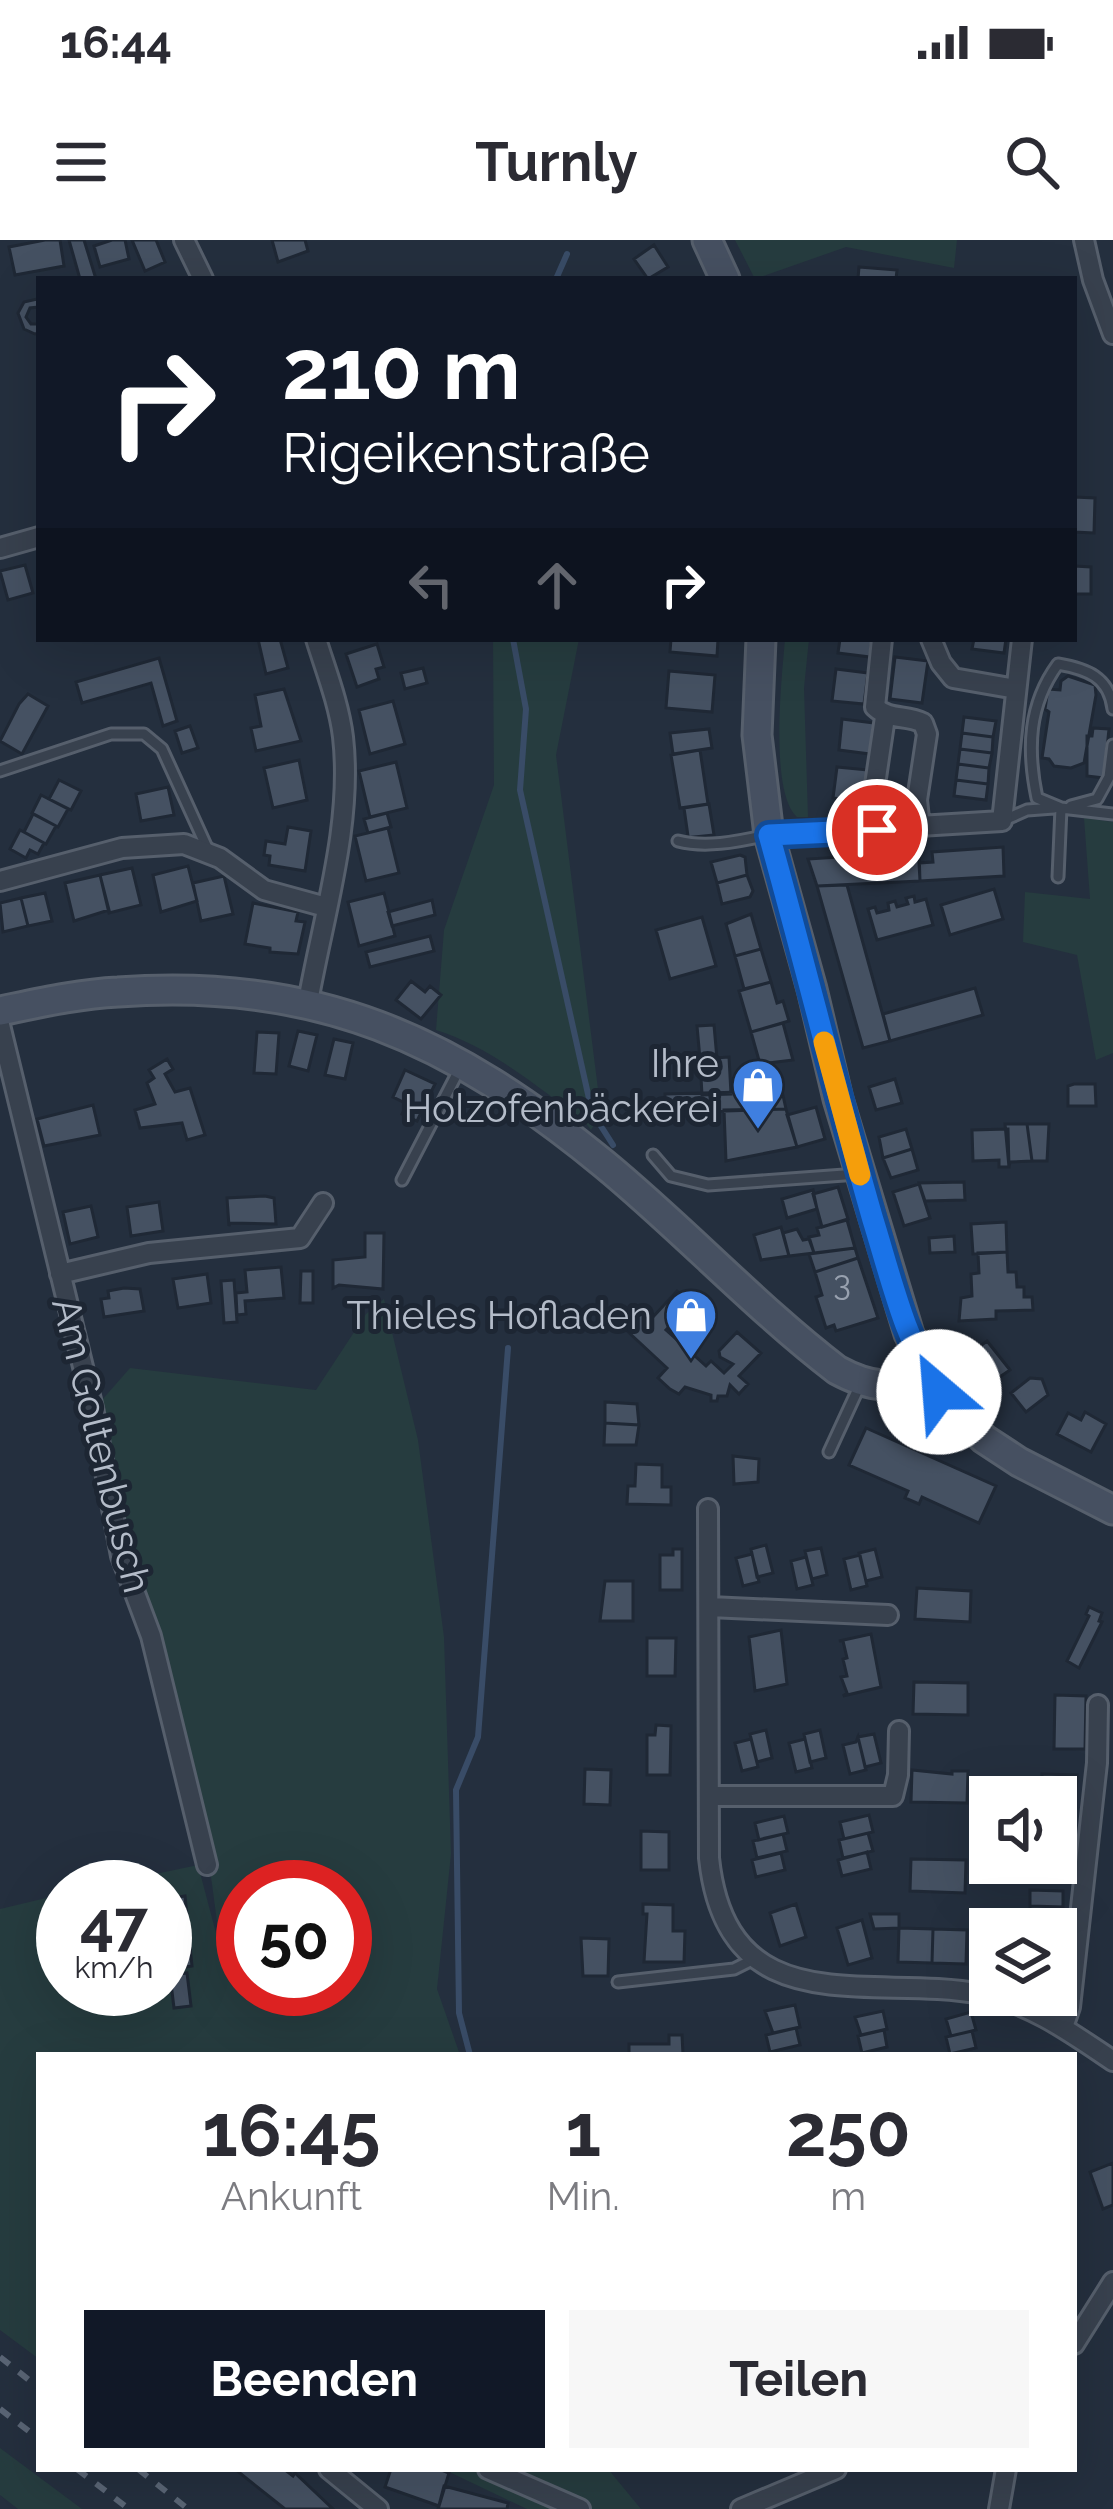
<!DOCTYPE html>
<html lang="de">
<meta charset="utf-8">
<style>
:root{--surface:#fff;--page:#f7f7f7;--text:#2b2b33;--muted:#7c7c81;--accent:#111827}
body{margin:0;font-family:Raleway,sans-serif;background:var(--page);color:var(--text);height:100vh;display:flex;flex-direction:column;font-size:45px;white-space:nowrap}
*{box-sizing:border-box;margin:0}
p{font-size:39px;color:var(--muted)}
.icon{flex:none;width:66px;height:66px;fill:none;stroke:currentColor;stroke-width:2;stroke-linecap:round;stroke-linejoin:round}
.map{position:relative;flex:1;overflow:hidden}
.side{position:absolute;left:36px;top:1812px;width:1041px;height:420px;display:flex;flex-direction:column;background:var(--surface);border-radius:0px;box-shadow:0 12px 48px #0002}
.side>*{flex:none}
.banner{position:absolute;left:36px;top:36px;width:1041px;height:366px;border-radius:0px;box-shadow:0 12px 48px #0002;background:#111827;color:#fff;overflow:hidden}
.controls{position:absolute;left:969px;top:1536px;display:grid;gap:24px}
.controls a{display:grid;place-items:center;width:108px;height:108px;border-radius:0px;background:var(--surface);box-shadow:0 12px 48px #0002;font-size:60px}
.speed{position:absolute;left:36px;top:1620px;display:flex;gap:24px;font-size:60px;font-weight:700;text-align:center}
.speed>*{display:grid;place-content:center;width:156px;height:156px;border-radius:50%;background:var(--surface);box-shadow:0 12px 48px #0002;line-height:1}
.speed small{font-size:30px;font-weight:400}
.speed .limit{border:18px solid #d22;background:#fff;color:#111}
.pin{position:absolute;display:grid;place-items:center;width:102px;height:102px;color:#fff;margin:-51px;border:6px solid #fff;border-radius:50%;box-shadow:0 3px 12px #0007}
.me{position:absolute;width:132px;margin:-66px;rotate:333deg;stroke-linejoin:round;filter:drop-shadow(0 0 9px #0008)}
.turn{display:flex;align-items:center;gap:42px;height:252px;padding:0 48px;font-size:54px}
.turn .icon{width:156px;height:156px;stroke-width:2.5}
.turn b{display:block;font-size:84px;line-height:102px}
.lanes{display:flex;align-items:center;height:114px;padding:0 48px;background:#0003;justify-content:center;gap:60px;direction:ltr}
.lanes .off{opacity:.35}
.eta{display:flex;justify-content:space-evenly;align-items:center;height:204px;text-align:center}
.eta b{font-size:72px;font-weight:700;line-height:84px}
.cta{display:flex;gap:24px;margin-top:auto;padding:24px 48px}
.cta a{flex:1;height:138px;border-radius:0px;background:var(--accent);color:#fff;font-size:48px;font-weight:700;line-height:138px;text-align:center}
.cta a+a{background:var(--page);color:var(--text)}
.status{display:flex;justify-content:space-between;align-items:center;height:84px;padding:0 60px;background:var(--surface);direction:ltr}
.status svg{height:33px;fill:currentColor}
header{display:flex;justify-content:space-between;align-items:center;height:156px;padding:0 48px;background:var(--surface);font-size:54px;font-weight:700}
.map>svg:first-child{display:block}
.green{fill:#263c3f;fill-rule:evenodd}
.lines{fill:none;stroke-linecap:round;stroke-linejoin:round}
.stream{stroke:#394c67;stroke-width:6}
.building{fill:#455162;stroke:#1f2835;stroke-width:3}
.service-casing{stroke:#565f6c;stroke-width:15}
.minor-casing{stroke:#565f6c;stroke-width:24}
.secondary-casing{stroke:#565f6c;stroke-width:33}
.service{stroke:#38414e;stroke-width:9}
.minor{stroke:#38414e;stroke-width:18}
.secondary{stroke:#465061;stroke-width:27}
.rail{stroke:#5a6575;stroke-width:6;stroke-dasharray:12 12;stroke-linecap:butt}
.route-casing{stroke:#114b97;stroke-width:30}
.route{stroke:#1a73e8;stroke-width:21}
.slow{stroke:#f59e0b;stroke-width:21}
.labels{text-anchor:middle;stroke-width:10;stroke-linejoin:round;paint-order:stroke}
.number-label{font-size:33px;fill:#98a1af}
.poi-label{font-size:39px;fill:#b4bcc9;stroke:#1d2633;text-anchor:end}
.street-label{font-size:39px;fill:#b4bcc9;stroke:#1d2633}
</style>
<div class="status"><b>16:44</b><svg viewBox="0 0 49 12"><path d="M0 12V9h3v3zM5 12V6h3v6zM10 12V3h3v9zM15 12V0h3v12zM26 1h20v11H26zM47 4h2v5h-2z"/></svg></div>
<header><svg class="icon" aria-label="menu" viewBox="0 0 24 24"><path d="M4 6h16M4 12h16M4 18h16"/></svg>Turnly<svg class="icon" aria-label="search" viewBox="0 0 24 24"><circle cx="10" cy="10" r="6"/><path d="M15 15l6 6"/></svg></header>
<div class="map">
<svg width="1113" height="2269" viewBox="0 0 1113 2269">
<rect width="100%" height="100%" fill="#242f3e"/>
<path class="green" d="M735,0H957L954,28L846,7L755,39Z
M493,399H579L556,515L601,873L591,890L585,882C539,848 491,807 436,790L444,690L494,545Z
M785,399H809L804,448L808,577H797C769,551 782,437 785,399Z
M1084,578L1113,582V813L1096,820L1077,715L1023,702L1025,652L1090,659Z
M384,1059L418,1200L444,1397L451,1614L437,1749L460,1815H39V2119L0,2090V1669L63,1654V1749H165V1647H94L198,1625L221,1712L202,1569L159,1391L132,1325L95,1168L130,1128L316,1150L366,1074ZM243,1647H345V1749H243Z
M0,2208L82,2269H18L0,2255Z
M443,2229H608L641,2269H527Z"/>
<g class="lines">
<path class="stream" d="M556,39L567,14
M513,399L526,469L520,550L592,872L613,905
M470,1815L459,1773L456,1550L478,1497L508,1108"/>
</g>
<path class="building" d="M45,0H60L64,26L15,35L9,7Z
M69,0H84L96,39H80Z
M112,0H125L129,19L100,27L94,6Z
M132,0H156L165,22L145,31Z
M272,0H305L308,11L278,22Z
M654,5L668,27L648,39L634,19Z
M859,27L897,30L896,39H858Z
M37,59L39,67L30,68L26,77L31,84H39V93L35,94L24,89L18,73L24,62Z
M1074,257L1095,258L1094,293L1074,292Z
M25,325L33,353L8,360L0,331Z
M1074,326L1091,327V354H1074Z
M258,399H280L288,428L266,434Z
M671,399H718L717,416L670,412Z
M840,399H872L870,417L838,413Z
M974,399H1006L1004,413L972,409Z
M377,404L384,427L376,429L379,439L357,447L346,414Z
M895,417L928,421L922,463L890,459Z
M159,418L177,481L163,486L151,443L82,463L76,442Z
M423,428L427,443L405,449L401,433Z
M836,429L868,433L864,464L832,461Z
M669,431L715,435L712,472L666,468Z
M1068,436L1095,445L1096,455L1084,523L1071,528L1054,526L1049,519L1042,518L1049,472L1045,469L1048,449L1060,450L1061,441Z
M284,449L301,501L256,511L251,488L261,486L255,455Z
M28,454L48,466L22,514L0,501L19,464Z
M393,461L405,504L370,514L359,470Z
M964,477L996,481L993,497L962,493Z
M842,479L874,483L870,514L839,510Z
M190,486L198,508L182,513L175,491Z
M1093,488L1109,489L1104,538L1087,536V496H1092Z
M709,489L712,508L673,514L670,493Z
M962,493L993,497L992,513L960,509Z
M960,509L992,513L989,528L958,524Z
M700,510L708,564L680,568L671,515Z
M299,520L307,560L273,568L264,528Z
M396,522L407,568L370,577L359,531Z
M958,524L989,528L988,544L956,540Z
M837,527L868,530L864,562L833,558Z
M59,540L81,551L71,570L49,559Z
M956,540L988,544L986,560L954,556Z
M168,547L174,575L141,581L136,554Z
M41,555L68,569L58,587L32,573Z
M709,564L714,595L684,598L688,596L684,568Z
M387,573L391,587L368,593L364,579Z
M33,574L56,586L46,604L24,592Z
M288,587L311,591L305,631L269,625L270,616L264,615L266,601L285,604Z
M388,588L399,633L366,641L355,596Z
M20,590L44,603L38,614L30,610L26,618L10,609Z
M1003,607L1004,636L920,641L919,623L933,622L932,612Z
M919,612L920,641L817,646L808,619Z
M740,615L745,617L747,635L717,643L711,622Z
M188,626L197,661L161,672L153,635Z
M132,628L141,665L109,673L100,635Z
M100,635L109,670L74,681L65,643Z
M747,635L753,651L750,657L722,664L717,643Z
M224,636L233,674L201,681L193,643Z
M847,645L890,801L863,808L817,646Z
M994,649L1003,679L950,695L941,665Z
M45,653L52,681L28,686L21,658Z
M384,653L395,696L359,706L348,662Z
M914,656L915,662L926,659L933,685L877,700L868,669L875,667L877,673L889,670L888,663L895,661L897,667L908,664L906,658Z
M21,658L28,686L3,692L0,663Z
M432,660L435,675L392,686L388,672Z
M253,663L298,672L296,681L305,682L298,714L270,712V708L245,704Z
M751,674L761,709L735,716L726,684Z
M702,677L716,726L670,739L656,690Z
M430,696L434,711L370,727L366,712Z
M761,709L771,742L744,749L735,716Z
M411,741L425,752L430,746L441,755L421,779L396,760Z
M771,742L777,763L783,761L789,781L751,792L739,751Z
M975,748L983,775L890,801L883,774Z
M783,783L793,820L760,824L751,792Z
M714,785L717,819H700L697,786Z
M298,791L317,795L308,831L289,826Z
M257,792L279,793L276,834L254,833Z
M334,799L353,803L345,839L325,835Z
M729,817L731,854L702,855L700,819Z
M167,819L173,829L165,834L175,852L190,848L205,895L187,900L182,883L140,888L135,870L155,864L147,843L154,838L149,830Z
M405,830L435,844L417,881L402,874L407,864L393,857Z
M895,839L902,863L876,870L869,847Z
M1074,844H1095L1096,866H1068V846Z
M782,851L786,869L665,873V854Z
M93,865L100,895L44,906L37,879Z
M816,867L825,899L797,907L787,875Z
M786,869L797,907L726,921L724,870Z
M1005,884H1027L1032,921L1010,922L1009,927Z
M1027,884H1049L1047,921H1032Z
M906,889L912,909L883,918L879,897Z
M1008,889L1009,927H999V920L973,921L972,890Z
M912,909L918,930L891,938L883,918Z
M964,942L965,960L925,961L919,943Z
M919,944L930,978L904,986L893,952Z
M838,947L848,979L822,987L813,954Z
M813,950L817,969L787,978L782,959Z
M265,956L274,958L276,984L230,983L229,986L227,958Z
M159,962L163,991L131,996L127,967Z
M91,966L98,997L70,1004L63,972Z
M847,980L855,1008L814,1013L809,997L819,995L817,988Z
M1006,982L1007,1012L973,1014L971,984Z
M781,987L789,1016L761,1020L754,995Z
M797,989L803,1000L809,999L814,1013L789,1016L783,993Z
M365,993H384L383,1049L339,1045L333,1048V1020L365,1017Z
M954,996L955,1012L930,1013L929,998Z
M855,1008L858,1018L815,1032L809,1014Z
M1007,1012L1008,1032H1016L1017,1047H1024V1057H1032L1033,1070L996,1071V1079L959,1081L961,1058L972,1056L971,1034L979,1033L978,1013Z
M858,1018L878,1078L836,1091L834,1085L826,1088L816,1057L822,1055L815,1032Z
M281,1027L284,1058L245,1061L246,1074L237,1075L236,1053L247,1052L245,1030Z
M301,1031H313V1063H300Z
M207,1034L211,1063L178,1068L173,1039Z
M234,1040L237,1082L224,1083L221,1041Z
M124,1048L140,1049L144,1071L104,1077L101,1059L109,1058L108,1051Z
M677,1051L691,1064L666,1090L706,1126L711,1121L724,1133L733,1124L720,1117L719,1111L737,1092L761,1113L739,1136L748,1144L739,1154L730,1145L727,1156H718L717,1161H711V1155L685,1147L679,1154L670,1149L658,1138L667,1128L625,1089L643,1069L653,1077Z
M987,1101L1010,1130L985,1147L964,1118Z
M1030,1138L1042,1139L1048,1155L1026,1172L1011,1153Z
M605,1162L637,1164L639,1185L605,1183Z
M1085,1172L1106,1184L1091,1212L1057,1194L1068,1173L1081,1180Z
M605,1183L639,1185L636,1205H604Z
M866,1188L996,1246L979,1283L922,1257L919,1264L905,1258L908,1251L849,1225Z
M733,1216L759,1219L758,1242L734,1244Z
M636,1224L662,1225V1247H671V1265L627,1264L628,1246H635Z
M766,1305L773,1333L757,1337L751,1309Z
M821,1308L827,1335L812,1339L805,1311Z
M673,1309H682V1350H660V1315H673Z
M875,1309L882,1337L866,1341L859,1313Z
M752,1314L759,1342L743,1346L736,1318Z
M860,1315L867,1346L851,1350L844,1319Z
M806,1317L813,1345L797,1349L791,1321Z
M605,1341H633V1381H600Z
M917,1348L971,1351L970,1382L915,1379Z
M1089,1367L1102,1373L1099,1381L1102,1382L1079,1428L1067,1421L1089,1376L1086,1374Z
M781,1390L787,1444L755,1451L749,1397Z
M871,1394L881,1447L843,1456L847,1453L841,1437L847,1436L843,1419L847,1418L843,1401H839Z
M647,1398H676L675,1436H647Z
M914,1442L968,1443V1475L913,1474Z
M1055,1455L1086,1456L1085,1509H1054Z
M656,1485L671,1486L670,1535H647V1495H655Z
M766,1490L772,1518L757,1522L750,1494Z
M820,1490L826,1518L810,1522L804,1494Z
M874,1494L881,1523L865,1527L858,1497Z
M858,1497L866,1530L850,1534L843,1505L856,1502Z
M751,1499L758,1527L742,1531L735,1503Z
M805,1499L812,1528L796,1532L789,1503Z
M585,1529L611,1530L610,1565L584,1564Z
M912,1530L952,1534V1531H968L967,1563L911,1562Z
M1042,1534L1077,1535L1076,1552L1042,1551Z
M1042,1551L1076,1552V1568L1056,1567V1557H1042Z
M869,1575L873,1592L844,1599L840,1582Z
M784,1576L788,1593L759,1600L755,1583Z
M641,1591L669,1592V1630H641Z
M868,1593L873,1611L843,1618L839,1600Z
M783,1594L787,1611L757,1618L753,1601Z
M867,1612L871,1629L842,1636L838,1620Z
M781,1613L785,1630L756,1637L752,1620Z
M911,1619L966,1620L965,1653L910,1651Z
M1030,1650L1063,1651V1667L1030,1666Z
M185,1656L192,1726L173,1729L165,1659Z
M643,1664L673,1665V1691H685L684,1722H644L647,1674H643Z
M796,1664L806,1697L780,1706L770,1673Z
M1030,1666L1063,1667V1684L1030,1683Z
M870,1674H899V1688L874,1689Z
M862,1680L872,1718L848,1725L837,1688Z
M899,1688L933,1689L932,1723L898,1722Z
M933,1689L967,1690L966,1724L932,1723Z
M581,1698L609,1699L608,1736H583Z
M187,1733L191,1766L174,1768L170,1735Z
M795,1765L800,1787L773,1793L765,1771Z
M883,1771L887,1789L861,1795L855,1777Z
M971,1772L976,1790L951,1796L946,1779Z
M796,1788L800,1805L770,1812L766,1795Z
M884,1790L887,1807L862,1813L858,1796Z
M972,1791L976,1808L950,1814L946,1797Z
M669,1795H682L683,1815H629V1804H669Z
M1113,1923V1965L1103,1969L1090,1932Z
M275,2229H284L293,2236L295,2233L333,2269H285L236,2230Z
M391,2229H439L449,2233L439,2266L385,2247Z
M444,2246L508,2263L507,2269H438Z"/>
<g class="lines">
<g class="service-casing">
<path id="service" d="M1113,469C1109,437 1087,429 1058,424C1028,465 1027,510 1037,558L1061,568L1113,574
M0,531L111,494H144L162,509L209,612
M1071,566L1097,559L1109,537L1113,505
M1002,581L1027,570L1054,568
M678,601C705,608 736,602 763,596
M1058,637L1061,568
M653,915L671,936L708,945L858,934
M402,940L460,828
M829,1212L859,1147
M618,1742L734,1729L758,1717"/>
</g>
<g class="minor-casing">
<path id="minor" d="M184,0L203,39
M1084,0L1093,40L1113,94
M0,308L39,297
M882,399L875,467C890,481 906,474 923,483L927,494L917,560L920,588
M931,399L941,423L953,438L1016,449
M872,565L885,477
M769,595L1002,581L1022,399
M0,641L122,608L184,604L220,618L264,650L326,667
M308,762C323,677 353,584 343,497C339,464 326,431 316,399
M0,785L93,1168L121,1316L151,1396L207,1625
M60,1034L149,1013L300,998L323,963
M708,1269L709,1618C727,1787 871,1733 981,1754C1029,1762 1073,1794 1113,1821
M710,1367L888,1375
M710,1556H893L898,1535L899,1491
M1063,1787L1070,1767L1097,1523L1098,1465
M1074,2104L1113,2042
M329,2229L378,2269
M488,2229L580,2269
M741,2269L836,2229
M999,2269L1006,2229"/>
</g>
<g class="secondary-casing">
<path id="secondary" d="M707,0L725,39
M761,399L757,495L769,595L812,749L838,859L909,1094L939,1152L984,1199L1019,1222L1113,1270
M0,771C39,763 78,754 118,752C316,737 453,800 604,924C684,990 755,1067 837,1130C870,1148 894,1150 928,1136"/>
</g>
<use href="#service" class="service"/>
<use href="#minor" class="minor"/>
<use href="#secondary" class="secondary"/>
<path class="rail" d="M0,2117L39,2148
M0,2169L39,2199
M77,2229L129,2269
M138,2229L188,2269"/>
</g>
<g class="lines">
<g class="route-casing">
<path id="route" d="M877,590L769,595C805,723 836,852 873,980C891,1038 905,1101 939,1152"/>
</g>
<use href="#route" class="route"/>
<path class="slow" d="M824,802L860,935"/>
</g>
<defs>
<g id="shop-pin" transform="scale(2.7)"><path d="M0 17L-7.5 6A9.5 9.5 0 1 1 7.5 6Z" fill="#3f7fe0" stroke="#1d2633"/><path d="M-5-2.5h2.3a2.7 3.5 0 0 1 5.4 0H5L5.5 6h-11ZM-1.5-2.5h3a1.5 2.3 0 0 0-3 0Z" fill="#fff"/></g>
</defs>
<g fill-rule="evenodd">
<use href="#shop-pin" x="758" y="845"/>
<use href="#shop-pin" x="691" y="1075"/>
</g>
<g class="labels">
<g class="number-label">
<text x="842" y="1055">3</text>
</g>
<g class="poi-label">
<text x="719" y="837">Ihre<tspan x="719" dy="45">Holzofenbäckerei</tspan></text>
<text x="652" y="1089">Thieles Hofladen</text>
</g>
<g class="street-label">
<text transform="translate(102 1205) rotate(76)" y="14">Am Goltenbusch</text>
</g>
</g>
</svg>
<div class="controls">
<a><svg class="icon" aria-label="sound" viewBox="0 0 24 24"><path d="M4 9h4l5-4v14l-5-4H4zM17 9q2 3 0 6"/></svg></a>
<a><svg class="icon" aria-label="layers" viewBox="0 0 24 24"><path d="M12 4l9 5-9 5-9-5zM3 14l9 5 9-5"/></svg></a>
</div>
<div class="speed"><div>47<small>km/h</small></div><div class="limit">50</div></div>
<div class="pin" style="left:877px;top:590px;background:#d93025"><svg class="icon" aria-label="arrive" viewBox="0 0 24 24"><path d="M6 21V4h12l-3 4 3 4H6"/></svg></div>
<svg class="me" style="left:939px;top:1152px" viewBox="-20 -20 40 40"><circle r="19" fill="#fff"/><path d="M0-13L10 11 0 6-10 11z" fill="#1a73e8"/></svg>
<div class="banner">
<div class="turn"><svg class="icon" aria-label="right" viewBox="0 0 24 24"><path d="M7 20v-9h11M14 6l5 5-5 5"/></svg><div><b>210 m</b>Rigeikenstraße</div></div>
<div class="lanes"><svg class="icon off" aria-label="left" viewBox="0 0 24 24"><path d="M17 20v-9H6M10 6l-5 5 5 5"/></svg><svg class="icon off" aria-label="ahead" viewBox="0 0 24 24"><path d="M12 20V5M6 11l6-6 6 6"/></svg><svg class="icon" aria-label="right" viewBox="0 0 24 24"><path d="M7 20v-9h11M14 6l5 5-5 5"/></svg></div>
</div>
<section class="side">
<div class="eta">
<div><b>16:45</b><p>Ankunft</p></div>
<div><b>1</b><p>Min.</p></div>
<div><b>250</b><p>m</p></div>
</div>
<div class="cta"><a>Beenden</a><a>Teilen</a></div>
</section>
</div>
